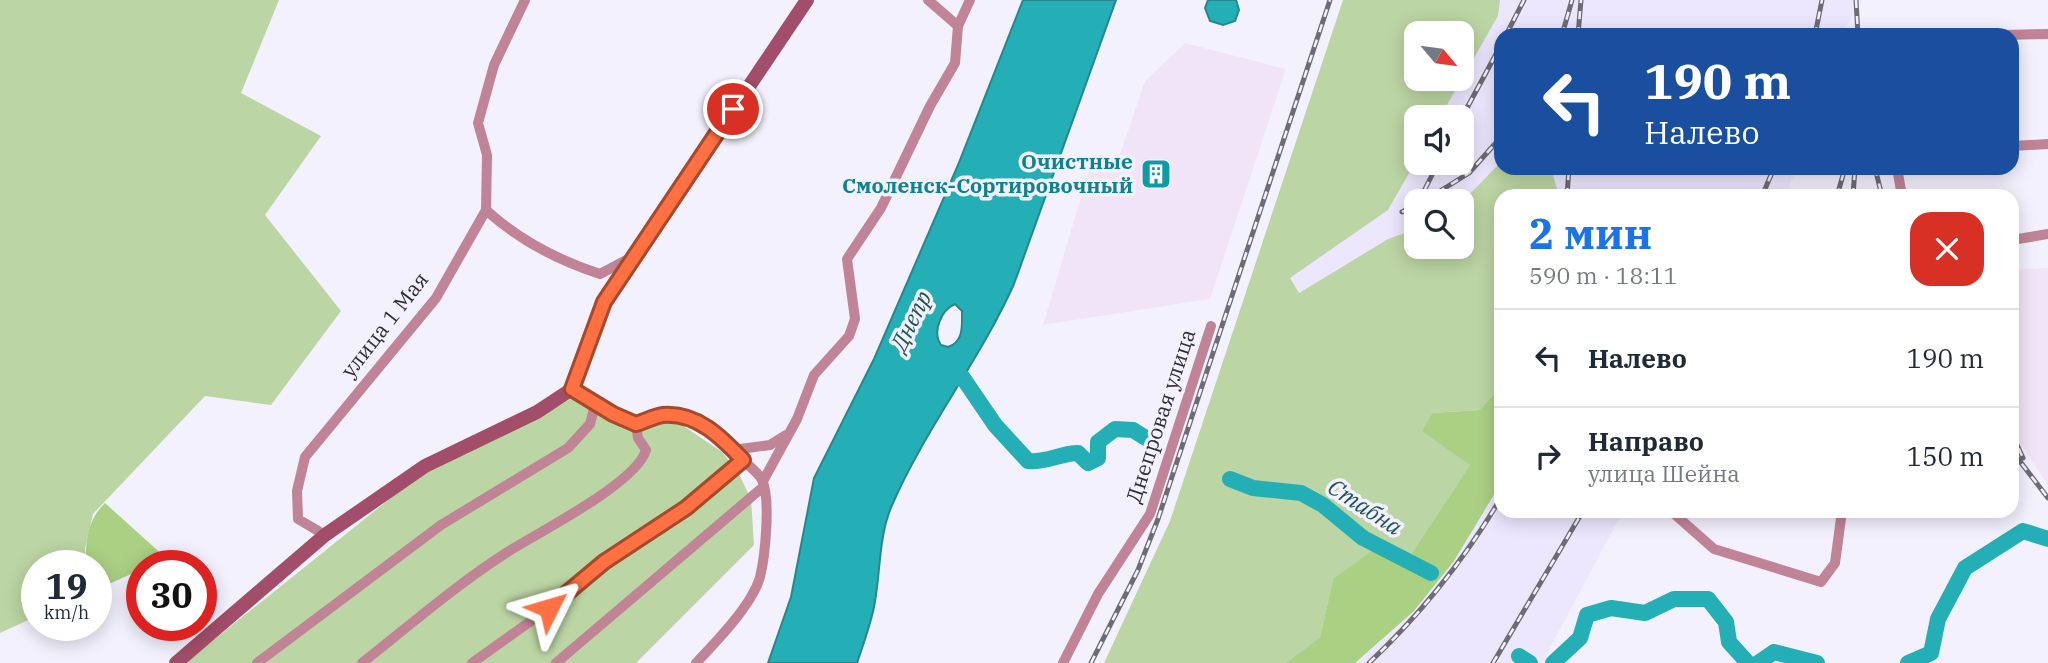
<!DOCTYPE html>
<html lang="ru">
<meta charset="utf-8">
<style>
:root{--surface:#fff;--page:#f6f6f7;--text:#1f2937;--muted:#747a83;--line:#e0e1e3;--accent:#1a73e8}
body{margin:0;font-family:"IBM Plex Serif",serif;background:var(--page);color:var(--text);height:100vh;display:flex;flex-direction:column;font-size:26px;white-space:nowrap}
*{box-sizing:border-box;margin:0}
p{font-size:23px;color:var(--muted)}
.icon{flex:none;width:38px;height:38px;fill:none;stroke:currentColor;stroke-width:2;stroke-linecap:round;stroke-linejoin:round}
.map{position:relative;flex:1;overflow:hidden}
.drawer{position:absolute;left:1494px;top:189px;width:525px;height:329px;display:flex;flex-direction:column;background:var(--surface);border-radius:21px;box-shadow:0 4px 18px #0003}
.drawer>*{flex:none}
.hud{position:absolute;left:1494px;top:28px;width:525px;height:147px;border-radius:21px;box-shadow:0 4px 18px #0003;background:#1a4fa0;color:#fff;overflow:hidden}
.needle{width:46px;rotate:119deg}
.tools{position:absolute;left:1404px;top:21px;display:grid;gap:14px}
.tools a{display:grid;place-items:center;width:70px;height:70px;border-radius:14px;background:var(--surface);box-shadow:0 4px 18px #0003;font-size:35px}
.speed{position:absolute;left:21px;top:550px;display:flex;gap:14px;font-size:35px;font-weight:700;text-align:center}
.speed>*{display:grid;place-content:center;width:91px;height:91px;border-radius:50%;background:var(--surface);box-shadow:0 4px 18px #0003;line-height:1}
.speed small{font-size:18px;font-weight:400}
.speed .limit{border:10px solid #d22;background:#fff;color:#111}
.pin{position:absolute;display:grid;place-items:center;width:60px;height:60px;color:#fff;margin:-30px;border:4px solid #fff;border-radius:50%;box-shadow:0 2px 7px #0007}
.me{position:absolute;width:77px;margin:-38px;rotate:50deg;stroke-linejoin:round;filter:drop-shadow(0 0 5px #0008)}
.turn{display:flex;align-items:center;gap:24px;height:147px;padding:0 35px;font-size:32px}
.turn .icon{width:91px;height:91px;stroke-width:2.5}
.turn b{display:block;font-size:49px;line-height:60px}
.round{display:grid;place-items:center;flex:none;width:74px;height:74px;border-radius:21px;background:var(--page)}
.head{display:flex;align-items:center;justify-content:space-between;height:119px;padding:0 35px}
h1{font-size:42px;font-weight:700;line-height:52px;color:var(--accent)}
ul{padding:0;list-style:none}
li{display:flex;align-items:center;gap:21px;height:98px;padding:0 35px;border-top:2px solid var(--line)}
li div{flex:1}
li b{display:block;font-size:26px}
li em{font-style:normal}
.map>svg:first-child{display:block}
.industrial{fill:#f2e4f7}
.built{fill:#ece7fe}
.green{fill:#bcd5a4;fill-rule:evenodd}
.forest{fill:#aad083}
.water{fill:#23afb5;stroke:#26888e;stroke-width:2;fill-rule:evenodd}
.lines{fill:none;stroke-linecap:round;stroke-linejoin:round}
.river{stroke:#23afb5;stroke-width:16}
.street{stroke:#c08496;stroke-width:10}
.secondary{stroke:#a24d69;stroke-width:14}
.rail-casing{stroke:#6d6b73;stroke-width:5}
.rail{stroke:#f4f1fe;stroke-width:2.5;stroke-dasharray:8;stroke-linecap:butt}
.route-casing{stroke:#a6492c;stroke-width:18}
.route{stroke:#ff7043;stroke-width:12}
.labels{text-anchor:middle;stroke-width:7;stroke-linejoin:round;paint-order:stroke}
.culture-label{font-size:21px;font-weight:bold;fill:#0d838f;stroke:#f4f1fe;text-anchor:end}
.street-label{font-size:21px;fill:#2e2d33;stroke:#f4f1fe}
.water-label{font-size:23px;font-style:italic;fill:#1e5457;stroke:#f4f1fe}
</style>
<div class="map">
<svg width="2048" height="663" viewBox="0 0 2048 663">
<rect width="100%" height="100%" fill="#f4f1fe"/>
<path class="industrial" d="M1185,43L1286,69L1210,299L1043,325L1090,167L1114,172L1145,81Z
M2048,268V486L2023,447L2016,450L2012,444L2013,270Z"/>
<path class="built" d="M1500,0H1863L1841,35H1502L1501,162L1461,203L1416,201V229L1388,239L1298,293L1290,278L1388,210L1416,161L1461,163V117H1440L1497,16Z
M1551,168H1796L1786,196H1559Z
M1501,481L1502,511H1623L1542,663H1355L1414,611L1454,561Z"/>
<path class="green" d="M0,0H279L241,93L321,136L265,215L341,311L271,405L205,396L93,514L85,548L86,565H37V616L0,633Z
M1343,0H1500L1498,16L1440,117H1416V161L1388,210L1290,278L1299,293L1388,239L1416,229V247H1461V203L1501,162L1502,168H1551L1559,196H1502L1501,386L1479,410L1432,413L1423,431L1471,464L1407,560L1333,579L1320,639L1285,663H1104L1170,521ZM1416,33H1461V79H1416Z
M572,398L620,426L679,423L722,452L738,472L751,499L754,545L636,663H185L407,485C460,451 519,431 572,398Z"/>
<path class="forest" d="M1501,386L1502,481L1498,488L1454,561L1414,611L1355,663H1285L1320,638L1333,579L1380,545L1407,560L1470,465L1422,431L1432,413L1479,410Z
M105,503L166,558L142,565V569L96,590V565H86C85,541 88,519 105,503Z"/>
<path class="water" d="M1023,0H1116L1014,284C980,360 927,426 893,503C878,535 881,572 874,607C870,626 863,645 857,663H768L791,597L814,478L874,359L958,165ZM955,304L962,311C962,325 964,342 948,347L941,345C932,332 941,310 955,304Z
M1208,0H1236L1239,10L1235,21L1223,25L1210,21L1205,8Z"/>
<g class="lines">
<path class="river" d="M942,378H963L995,425L1028,461C1046,463 1061,453 1078,453L1088,463L1098,458V442L1115,429L1133,430L1149,440
M1230,479L1253,488L1301,493L1323,505L1363,538L1431,573
M1519,656L1530,663
M1553,663L1580,638L1587,615L1611,608L1645,613L1674,599H1708L1726,622L1729,642L1748,663
M1758,663L1774,652L1817,663
M1908,663L1931,653L1938,619L1965,568L2023,531L2048,539"/>
<path class="street" d="M928,0L958,26
M2004,35L2048,34
M2012,146L2048,144
M1897,168L1902,196
M486,210C520,241 557,260 600,274L632,257
M2012,240L2048,234
M572,389L613,414L636,424C686,407 705,422 740,457C746,464 758,472 762,480C771,499 765,557 760,577C752,605 716,642 696,663
M733,450L770,445L786,435
M763,481L797,419L814,375L849,336L855,319L847,259L881,208L930,106L955,63L958,26L970,0
M1671,511L1714,549L1821,582L1835,563L1842,511
M325,535L298,519L297,491L305,457L436,298L486,210L487,155L478,123L494,65L525,0
M257,663L441,525L568,448L590,424L596,401
M362,663C409,626 456,585 506,553C537,533 637,483 646,450L638,438L636,424
M472,663L549,608L604,562L686,508L743,460
M556,663L763,487
M1063,663L1098,594L1150,514L1211,326"/>
<path class="secondary" d="M176,663L325,535L425,466L537,412L572,389L604,302L807,0"/>
<g class="rail-casing">
<path id="rail" d="M1856,0L1858,35
M1506,35L1524,0
M1562,35L1572,0
M1578,35L1581,0
M1815,35L1822,0
M1461,119L1502,43
M1875,168L1882,196
M1425,189L1438,163
M1567,196L1569,168
M1762,196L1774,168
M1837,196L1845,168
M1853,196L1855,168
M1424,201L1469,173L1502,136
M1402,212L1416,205
M2012,434L2023,458
M2012,451L2048,498
M1091,663L1138,570L1158,519L1330,0
M1369,663C1422,613 1465,559 1502,496
M1493,663L1583,511"/>
</g>
<use href="#rail" class="rail"/>
</g>
<g class="lines">
<g class="route-casing">
<path id="route" d="M549,608L604,562L686,508L743,460C722,438 697,412 663,415C655,416 645,421 636,424L613,414L572,389L604,302L733,109"/>
</g>
<use href="#route" class="route"/>
</g>
<defs>
<g id="building-square" transform="scale(1.575)"><rect x="-9" y="-9" width="18" height="18" rx="4" fill="#0f9aa8" stroke="#f4f1fe"/><path d="M-4-6H4V6H1V3H-1V6H-4ZM-2.5-4.3h1.7v1.8h-1.7ZM.8-4.3h1.7v1.8H.8ZM-2.5-1h1.7V.8h-1.7ZM.8-1h1.7V.8H.8Z" fill="#fff"/></g>
</defs>
<g fill-rule="evenodd">
<use href="#building-square" x="1156" y="174"/>
</g>
<g class="labels">
<g class="culture-label">
<text x="1133" y="169">Очистные<tspan x="1133" dy="24">Смоленск-Сортировочный</tspan></text>
</g>
<g class="street-label">
<text transform="translate(385 325) rotate(-52)" y="7">улица 1 Мая</text>
<text transform="translate(1161 416) rotate(-72)" y="7">Днепровая улица</text>
</g>
<g class="water-label">
<text transform="translate(911 321) rotate(-64)" y="8">Днепр</text>
<text transform="translate(1365 507) rotate(33)" y="8">Стабна</text>
</g>
</g>
</svg>
<div class="tools">
<a><svg class="needle" viewBox="-14 -14 28 28"><path d="M0-13l5 13h-10z" fill="#e53935"/><path d="M0 13l5-13h-10z" fill="#747a83"/></svg></a>
<a><svg class="icon" aria-label="sound" viewBox="0 0 24 24"><path d="M4 9h4l5-4v14l-5-4H4zM17 9q2 3 0 6"/></svg></a>
<a><svg class="icon" aria-label="search" viewBox="0 0 24 24"><circle cx="10" cy="10" r="6"/><path d="M15 15l6 6"/></svg></a>
</div>
<div class="speed"><div>19<small>km/h</small></div><div class="limit">30</div></div>
<div class="pin" style="left:733px;top:109px;background:#d93025"><svg class="icon" aria-label="arrive" viewBox="0 0 24 24"><path d="M6 21V4h12l-3 4 3 4H6"/></svg></div>
<svg class="me" style="left:549px;top:608px" viewBox="-20 -20 40 40"><path d="M0-17L14 15 0 8-14 15z" fill="#ff7043" stroke="#fff" stroke-width="4"/></svg>
<div class="hud">
<div class="turn"><svg class="icon" aria-label="left" viewBox="0 0 24 24"><path d="M17 20v-9H6M10 6l-5 5 5 5"/></svg><div><b>190 m</b>Налево</div></div>
</div>
<section class="drawer">
<div class="head"><div><h1>2 мин</h1><p>590 m · 18:11</p></div><a class="round" style="background:#d93025;color:#fff"><svg class="icon" aria-label="close" viewBox="0 0 24 24"><path d="M6 6l12 12M18 6L6 18"/></svg></a></div>
<ul>
<li><svg class="icon" aria-label="left" viewBox="0 0 24 24"><path d="M17 20v-9H6M10 6l-5 5 5 5"/></svg><div><b>Налево</b></div><em>190 m</em></li>
<li><svg class="icon" aria-label="right" viewBox="0 0 24 24"><path d="M7 20v-9h11M14 6l5 5-5 5"/></svg><div><b>Направо</b><p>улица Шейна</p></div><em>150 m</em></li>
</ul>
</section>
</div>
